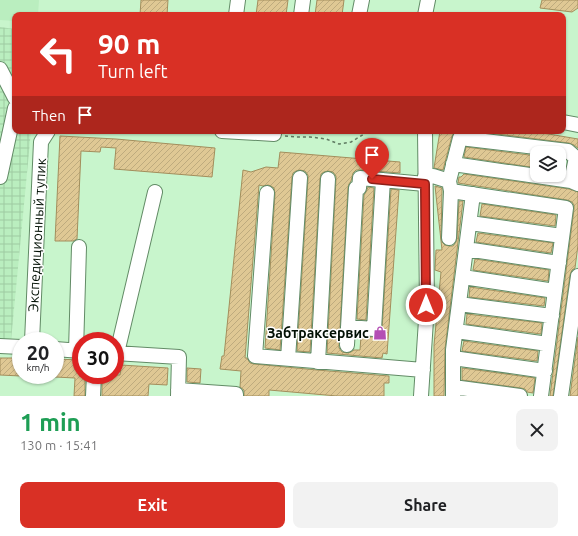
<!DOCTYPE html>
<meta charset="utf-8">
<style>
:root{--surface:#fff;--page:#f2f2f2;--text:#202124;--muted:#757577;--accent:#d93025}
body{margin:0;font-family:Ubuntu,sans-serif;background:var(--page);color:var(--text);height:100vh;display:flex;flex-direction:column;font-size:15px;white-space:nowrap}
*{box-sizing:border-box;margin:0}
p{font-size:13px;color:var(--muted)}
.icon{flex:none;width:22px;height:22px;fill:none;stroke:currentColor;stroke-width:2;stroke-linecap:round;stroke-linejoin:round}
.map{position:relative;height:396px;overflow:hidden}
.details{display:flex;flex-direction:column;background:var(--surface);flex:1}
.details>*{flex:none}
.hud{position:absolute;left:12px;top:12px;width:554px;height:122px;border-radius:8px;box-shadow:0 1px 3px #0004;background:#d93025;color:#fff;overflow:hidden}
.fabs{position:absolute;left:530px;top:146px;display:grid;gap:8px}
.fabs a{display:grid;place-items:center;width:36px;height:36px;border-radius:8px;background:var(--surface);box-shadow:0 1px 3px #0004;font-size:20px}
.speed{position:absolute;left:12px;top:332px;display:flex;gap:8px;font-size:20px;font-weight:700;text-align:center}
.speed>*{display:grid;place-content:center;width:52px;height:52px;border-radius:50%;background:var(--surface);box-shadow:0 1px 3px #0004;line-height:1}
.speed small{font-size:10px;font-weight:400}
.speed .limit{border:6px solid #d22;background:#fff;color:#111}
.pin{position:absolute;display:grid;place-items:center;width:34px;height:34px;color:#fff;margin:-41px -17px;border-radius:50% 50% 50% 0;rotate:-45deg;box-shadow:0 0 4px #0007}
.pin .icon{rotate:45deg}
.me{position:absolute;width:44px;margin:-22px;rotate:0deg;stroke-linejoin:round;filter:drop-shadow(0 0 3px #0008)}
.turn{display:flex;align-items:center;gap:14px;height:84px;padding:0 20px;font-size:18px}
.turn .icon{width:52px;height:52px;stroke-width:2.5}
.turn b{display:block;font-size:28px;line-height:34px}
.then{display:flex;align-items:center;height:38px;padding:0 20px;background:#0003;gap:8px;font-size:15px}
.round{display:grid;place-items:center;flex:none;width:42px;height:42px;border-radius:8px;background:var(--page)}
.head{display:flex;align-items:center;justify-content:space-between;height:68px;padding:0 20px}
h1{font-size:24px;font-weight:600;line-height:30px;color:#1e9e55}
.cta{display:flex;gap:8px;margin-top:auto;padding:8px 20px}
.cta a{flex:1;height:46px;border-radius:8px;background:var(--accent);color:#fff;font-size:16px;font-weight:600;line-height:46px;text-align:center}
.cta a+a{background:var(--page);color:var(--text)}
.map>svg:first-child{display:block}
.built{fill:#baeebf}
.industrial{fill:url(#industrial-grid)}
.building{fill:url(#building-hatch);stroke:#a38e5c}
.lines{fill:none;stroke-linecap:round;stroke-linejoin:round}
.minor-casing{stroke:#628b66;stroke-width:16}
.path{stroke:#5e7a61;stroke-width:1.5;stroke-dasharray:3 3;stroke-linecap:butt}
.minor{stroke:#fff;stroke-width:14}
.route-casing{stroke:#8d1f18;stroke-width:10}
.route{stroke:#d93025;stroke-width:7}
.labels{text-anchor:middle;stroke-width:3;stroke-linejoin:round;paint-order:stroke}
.street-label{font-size:14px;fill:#021004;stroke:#fff}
.poi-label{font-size:14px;font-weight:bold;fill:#021004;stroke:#fff;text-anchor:end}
</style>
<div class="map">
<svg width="578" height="396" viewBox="0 0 578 396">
<defs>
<pattern id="industrial-grid" width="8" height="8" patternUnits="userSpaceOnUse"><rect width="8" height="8" fill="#baeebf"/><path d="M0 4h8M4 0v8" fill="none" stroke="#9ecba2"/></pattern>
<pattern id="building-hatch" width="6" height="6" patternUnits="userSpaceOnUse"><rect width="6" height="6" fill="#dfc894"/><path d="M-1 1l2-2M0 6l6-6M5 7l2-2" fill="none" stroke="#beab7e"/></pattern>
</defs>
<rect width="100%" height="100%" fill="#c8f5cc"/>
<path class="built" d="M0,0H39L38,15H15V21L0,20Z"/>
<path class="industrial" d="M0,27L15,29V131H31L11,341L0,340Z"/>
<path class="building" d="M141,0H168L167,15H140Z
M258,0H288L286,15H256Z
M317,0H344L342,15H315Z
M542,0H578V8L572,12L540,8Z
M440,131H456L452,136L443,170L434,168Z
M473,131H531L578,139V148L574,145L569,143Z
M60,136L116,139L215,148L212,177L114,169L116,148L101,147L100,152L81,151L77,239L73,241H55Z
M466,147L537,156V168L464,157Z
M280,152L400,162V173L361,170H356L353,173L351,181L349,184L348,188L339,345V348L342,352L347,353L351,352L354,350H360L361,336L373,337H377L381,334L382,330L391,189L399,190L387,354L383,353L382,358L327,353L336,179V176L333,172L328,171L324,172L321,174L320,179L310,352L297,351L308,179V175L305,171L300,170L296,171L293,173L292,177L280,350L265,348L275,194L274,188L271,186L268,185L263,186L259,185L245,358H247L250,363L254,364L317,370L389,376V383H384V396H337L269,390V396H244V390L240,387L241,371L220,369L222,356H224L243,170L251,172L266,167L278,168Z
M464,174L569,189L578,192V245L575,268L572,270L570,275L553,396H550L574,209V205L572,202L567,200L458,183L459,177H461Z
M435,186L442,188V192L441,238L442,242L445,245L449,246H453L456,242L457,238L459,201H463L445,349L444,396H434V345L441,272L435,270L436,250H442Z
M368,187L374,188L366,320L357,319L364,195L366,192Z
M482,204L556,215L555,226L480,216Z
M478,233L553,243L551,253L476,242Z
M475,259L549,270L548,281L473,270Z
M470,287L545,298L544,306L469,297Z
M467,314L542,323L541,334L466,324Z
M578,337V396H570Z
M464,341L538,351L537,361L462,351Z
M0,358H21V376L0,375Z
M55,359L81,360V375H85V396H74L75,378L55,377Z
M121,365L168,368L167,385L149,384L148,396H102V375H120Z
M187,368L201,369L200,383L187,382Z
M462,368L535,378L533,393L527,392L525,389L521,388L462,380Z"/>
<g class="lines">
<g class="minor-casing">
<path id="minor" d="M236,15L238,0
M301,15L303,0
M359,15L362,0
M425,15L428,0
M0,69L15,98
M563,122L578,125
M222,131L274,134
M453,164L571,181
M425,176H433L449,181L451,191L566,208L541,396
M0,177L15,108
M449,181L460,138L568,151L576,158L571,181L578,184
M267,193L255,356L423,370
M470,223L562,236
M449,238L451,191
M466,249L559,263
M463,277L555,291
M459,304L552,316
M348,327L374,329L383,180
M456,331L548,344
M32,341L41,142L48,131
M347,345L356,188H359L360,178L425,184
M0,346L21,347
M55,349L81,351
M76,351L79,247
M115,353L179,357L178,396
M117,353L155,192
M453,358L545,371
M288,359L300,178
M318,362L328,179
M453,387L520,396
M178,390L236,394V396
M93,396L94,375
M421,396L427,305L425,131
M453,396V350L473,194
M561,396L578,276"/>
</g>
<path class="path" d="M285,136L296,137H310L326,139L339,144L351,142L369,131"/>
<use href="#minor" class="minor"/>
</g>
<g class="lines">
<g class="route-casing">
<path id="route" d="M372,179L425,184L426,305"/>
</g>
<use href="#route" class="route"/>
</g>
<defs>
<g id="shop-bare" transform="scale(1.08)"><path d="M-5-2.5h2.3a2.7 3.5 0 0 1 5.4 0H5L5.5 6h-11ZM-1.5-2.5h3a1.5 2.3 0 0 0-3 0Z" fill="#b44fb4" stroke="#fff" stroke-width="2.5" paint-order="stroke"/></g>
</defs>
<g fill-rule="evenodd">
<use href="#shop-bare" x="380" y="333"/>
</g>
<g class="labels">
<g class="street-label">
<text transform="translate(37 235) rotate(-87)" y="5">Экспедиционный тупик</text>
</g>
<g class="poi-label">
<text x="369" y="338">Забтраксервис</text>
</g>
</g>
</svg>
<div class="fabs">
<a><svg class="icon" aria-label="layers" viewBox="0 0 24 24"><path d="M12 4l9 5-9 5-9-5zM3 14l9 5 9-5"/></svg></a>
</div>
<div class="speed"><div>20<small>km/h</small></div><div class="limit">30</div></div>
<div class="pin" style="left:372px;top:179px;background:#d93025"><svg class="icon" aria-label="arrive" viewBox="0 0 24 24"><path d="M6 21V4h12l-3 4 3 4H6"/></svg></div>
<svg class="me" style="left:426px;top:305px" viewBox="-20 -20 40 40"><circle r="17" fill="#d93025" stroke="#fff" stroke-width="3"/><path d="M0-11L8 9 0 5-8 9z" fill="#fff"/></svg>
<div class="hud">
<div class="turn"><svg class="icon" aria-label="left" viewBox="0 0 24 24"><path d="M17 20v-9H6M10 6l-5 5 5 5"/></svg><div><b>90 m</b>Turn left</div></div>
<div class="then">Then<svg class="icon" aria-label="arrive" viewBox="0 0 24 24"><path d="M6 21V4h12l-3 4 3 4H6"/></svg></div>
</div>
</div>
<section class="details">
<div class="head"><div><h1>1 min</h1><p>130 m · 15:41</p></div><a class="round"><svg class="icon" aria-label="close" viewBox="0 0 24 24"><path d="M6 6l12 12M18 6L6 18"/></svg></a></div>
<div class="cta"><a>Exit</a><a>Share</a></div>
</section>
